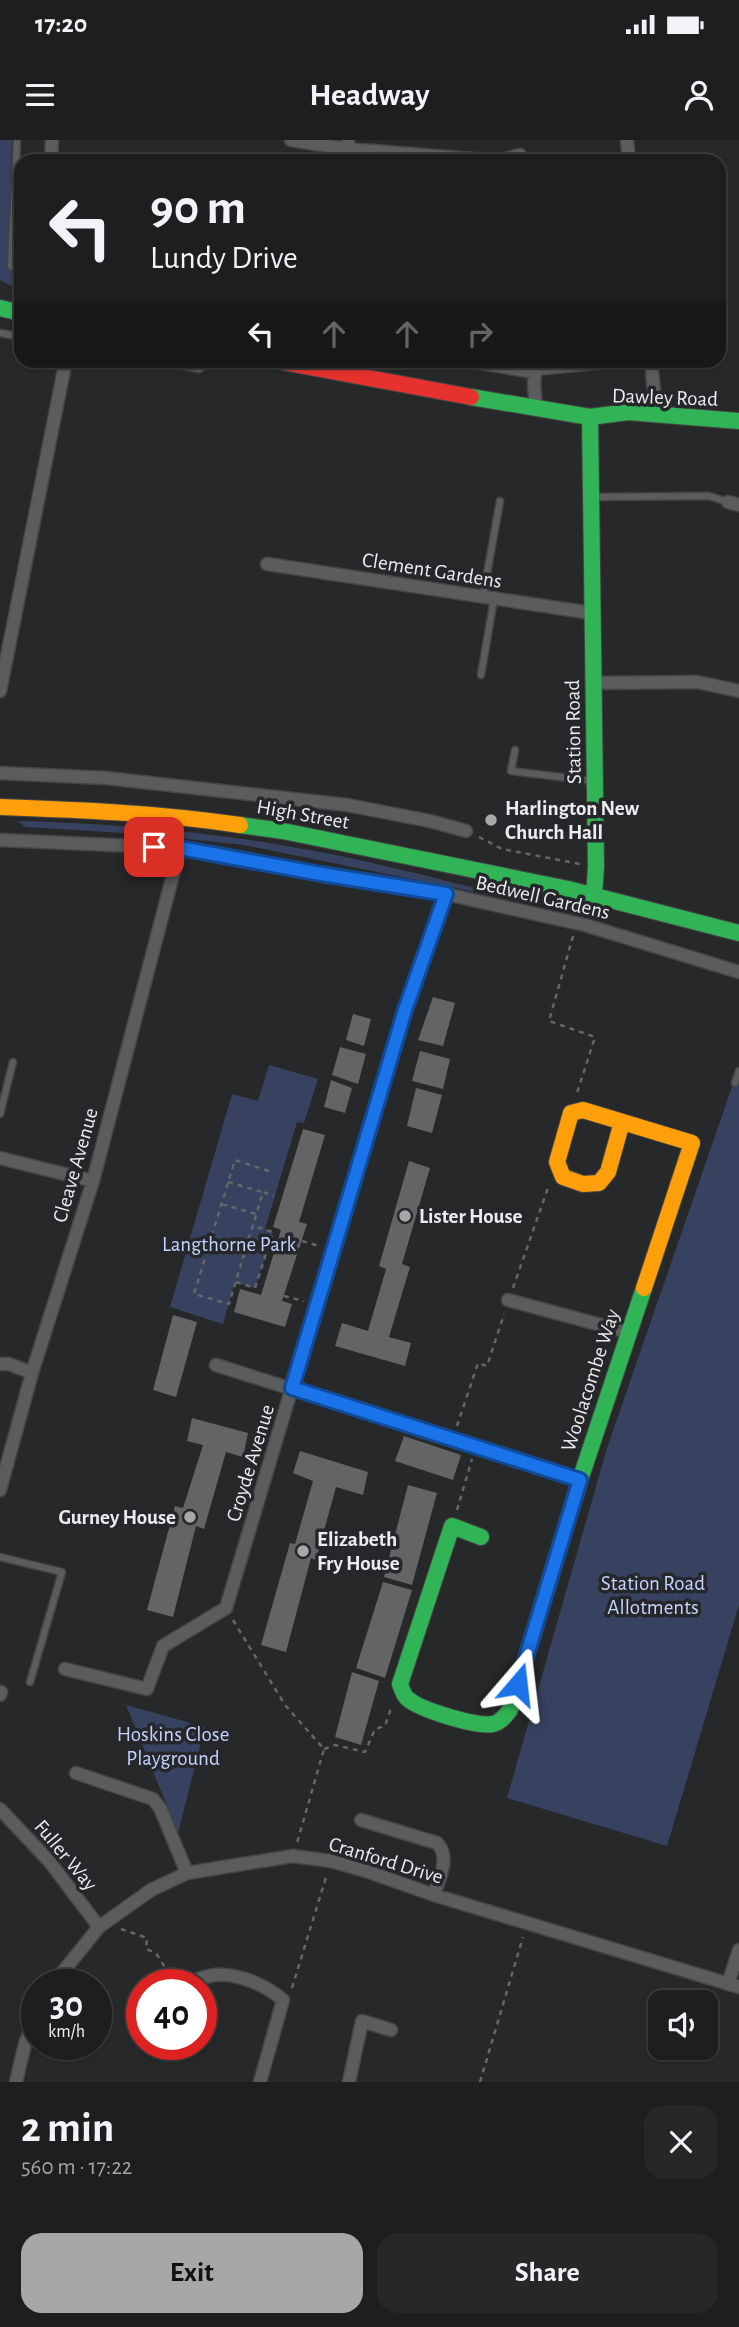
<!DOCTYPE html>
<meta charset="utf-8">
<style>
:root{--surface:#1d1e1f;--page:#252728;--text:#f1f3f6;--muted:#a0a2a4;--line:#3b3c3d;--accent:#a6a7a9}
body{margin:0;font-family:"Alegreya Sans",sans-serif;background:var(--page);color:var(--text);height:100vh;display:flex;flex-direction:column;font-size:26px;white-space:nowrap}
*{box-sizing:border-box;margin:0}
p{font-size:23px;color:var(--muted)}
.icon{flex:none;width:38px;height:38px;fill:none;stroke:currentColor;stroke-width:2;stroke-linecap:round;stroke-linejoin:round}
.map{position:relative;height:1942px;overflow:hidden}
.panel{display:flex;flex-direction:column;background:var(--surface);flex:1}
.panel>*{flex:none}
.guide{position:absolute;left:14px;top:14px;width:712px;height:214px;border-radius:21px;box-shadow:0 2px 5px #0004,0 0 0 2px var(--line);background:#1d1e1f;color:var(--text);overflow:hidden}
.controls{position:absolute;left:648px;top:1850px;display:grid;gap:14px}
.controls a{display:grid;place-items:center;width:70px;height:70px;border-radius:14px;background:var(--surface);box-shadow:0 2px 5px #0004,0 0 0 2px var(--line);font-size:35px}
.speed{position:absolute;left:21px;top:1829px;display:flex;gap:14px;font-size:35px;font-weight:700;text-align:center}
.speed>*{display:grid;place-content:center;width:91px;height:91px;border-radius:50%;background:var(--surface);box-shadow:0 2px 5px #0004,0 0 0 2px var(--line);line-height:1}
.speed small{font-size:18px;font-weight:400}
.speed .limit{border:10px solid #d22;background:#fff;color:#111}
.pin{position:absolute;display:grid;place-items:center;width:60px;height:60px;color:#fff;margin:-30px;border-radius:14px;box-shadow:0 4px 10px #0006}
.me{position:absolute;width:77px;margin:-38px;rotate:17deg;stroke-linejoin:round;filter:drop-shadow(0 0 5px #0008)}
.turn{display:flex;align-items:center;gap:24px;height:147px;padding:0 21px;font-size:32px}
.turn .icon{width:91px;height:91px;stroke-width:2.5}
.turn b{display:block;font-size:49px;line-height:60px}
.lanes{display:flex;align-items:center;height:66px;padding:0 21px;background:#0003;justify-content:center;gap:35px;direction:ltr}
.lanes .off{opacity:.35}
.round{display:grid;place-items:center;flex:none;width:74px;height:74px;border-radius:21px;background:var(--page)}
.summary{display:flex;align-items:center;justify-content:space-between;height:119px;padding:0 21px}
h1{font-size:42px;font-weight:700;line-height:52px}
.cta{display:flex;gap:14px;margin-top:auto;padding:14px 21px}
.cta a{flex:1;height:80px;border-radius:21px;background:var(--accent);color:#111;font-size:28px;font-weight:700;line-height:80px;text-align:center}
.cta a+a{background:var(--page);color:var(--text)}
.status{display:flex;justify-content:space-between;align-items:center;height:49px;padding:0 35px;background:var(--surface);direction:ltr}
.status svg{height:19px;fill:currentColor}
header{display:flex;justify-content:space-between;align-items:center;height:91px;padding:0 21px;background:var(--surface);font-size:32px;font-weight:700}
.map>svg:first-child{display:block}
.green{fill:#374260}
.building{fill:#646466}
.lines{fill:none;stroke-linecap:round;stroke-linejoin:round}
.lane-casing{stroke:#444546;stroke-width:9}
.street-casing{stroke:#444546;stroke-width:15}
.fast-casing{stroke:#444546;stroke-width:18}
.slow-casing{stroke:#444546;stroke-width:18}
.jam-casing{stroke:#444546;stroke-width:18}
.path{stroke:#656667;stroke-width:2.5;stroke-dasharray:5 5;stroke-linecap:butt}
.lane{stroke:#5b5c5d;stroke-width:6}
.street{stroke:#5b5c5d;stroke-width:12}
.fast{stroke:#30b455;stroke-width:16}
.slow{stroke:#ff9f0a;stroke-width:16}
.jam{stroke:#e5322d;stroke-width:16}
.route-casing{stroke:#114b97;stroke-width:18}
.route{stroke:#1a73e8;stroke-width:12}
.poi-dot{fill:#a6a7a9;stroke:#26272a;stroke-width:2.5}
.labels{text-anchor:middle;stroke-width:7;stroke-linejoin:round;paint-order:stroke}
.street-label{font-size:21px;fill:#ebecee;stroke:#26272a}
.poi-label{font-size:21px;font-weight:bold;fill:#ebecee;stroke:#26272a;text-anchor:start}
.park-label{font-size:21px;fill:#c2d3fe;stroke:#26272a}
</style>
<div class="status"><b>17:20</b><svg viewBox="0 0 49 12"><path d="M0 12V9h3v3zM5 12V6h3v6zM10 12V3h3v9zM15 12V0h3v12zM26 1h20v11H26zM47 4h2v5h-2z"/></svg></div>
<header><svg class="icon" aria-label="menu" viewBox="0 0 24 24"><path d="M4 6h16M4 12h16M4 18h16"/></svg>Headway<svg class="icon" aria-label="person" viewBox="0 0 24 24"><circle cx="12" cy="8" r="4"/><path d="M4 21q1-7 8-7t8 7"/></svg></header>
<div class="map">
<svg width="739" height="1942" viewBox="0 0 739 1942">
<rect width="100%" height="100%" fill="#272829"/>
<path class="green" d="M0,0H12L8,101L21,102V151L0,140Z
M17,681C105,683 194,690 281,705C368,719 454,743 540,765L244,705L140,694L26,687Z
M269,925L318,939L304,983L297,982L265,1089L273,1092L255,1148L235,1142L223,1184L170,1167L232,954L258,961Z
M733,944L739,946V1465L667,1706L507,1658L607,1308Z
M126,1565L205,1587L178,1693Z"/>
<path class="building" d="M433,857L455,863L443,906L418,900Z
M353,874L371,879L364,906L346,900Z
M340,907L366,914L358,944L332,935Z
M420,911L450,919L443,949L412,941Z
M331,940L352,948L345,973L324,967Z
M416,948L442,955L432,993L407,986Z
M303,989L325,995L299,1082L307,1084L282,1161L292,1164L285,1187L234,1172L240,1149L261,1155L281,1090L273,1087Z
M409,1021L430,1028L402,1124L410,1127L389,1197L411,1203L405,1226L335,1206L342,1183L368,1191L386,1129L379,1126Z
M173,1175L197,1182L176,1257L153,1250Z
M192,1278L248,1293L243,1317L226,1312L204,1389L196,1386L173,1477L147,1470L175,1366L183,1368L203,1305L187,1301Z
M404,1296L461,1315L453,1340L395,1321Z
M300,1311L368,1332L363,1355L336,1347L316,1420L311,1418L286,1512L261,1505L290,1403L295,1404L313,1341L293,1333Z
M408,1345L437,1353L412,1445L384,1437Z
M383,1442L412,1450L385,1538L356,1528Z
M352,1532L379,1541L361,1605L335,1597Z"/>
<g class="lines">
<g class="lane-casing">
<path id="lane" d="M17,0L11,126L21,132
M0,193L21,197
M152,220L199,229L215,220
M535,232L617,224L619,220
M593,357L709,356L728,362
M483,456L500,361
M481,535L494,459
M515,610L511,631L593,641
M735,943L739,931
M0,974L13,922
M0,1417L62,1432L30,1542"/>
</g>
<g class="street-casing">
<path id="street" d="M291,0L348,9L498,21L520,15
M348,0V21
M627,0L629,21
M51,21L52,0
M461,220L535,232L534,245L536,268
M651,220L656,273
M728,362L739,365
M267,424L591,473
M593,543L697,542L739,551
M0,551L66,220
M0,633L106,638L347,665L430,681L466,691
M0,700L180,708L321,734L446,754L585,785L739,832
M0,1018L93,1041
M508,1160L627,1192
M0,1224H9L32,1233
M216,1225L580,1340
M0,1350L32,1233L93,1041L180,708
M65,1529L147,1549L163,1506L226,1468L405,870L446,754
M0,1555L1,1552
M76,1633L153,1659L160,1668L187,1733
M0,1669L49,1721L99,1787
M361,1680L437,1703C451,1717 439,1739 434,1755
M53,1844L99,1787L151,1750L187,1733L293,1716L331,1721L366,1731L434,1755L739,1847
M182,1844C192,1842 204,1836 215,1835C238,1833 266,1845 283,1860L260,1942
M728,1844L739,1810
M16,1942L25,1904L37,1872
M349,1942L362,1881L391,1890"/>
</g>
<g class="fast-casing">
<path id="fast" d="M0,168L21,173
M471,257L590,277L628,272L739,281
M590,277L596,727L594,755
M240,685L283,691L568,749L739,793
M481,1397L452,1386L400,1544C402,1549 403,1555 408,1559C421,1570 476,1587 493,1584C501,1582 505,1576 510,1570L580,1340L644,1148"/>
</g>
<g class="slow-casing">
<path id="slow" d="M0,667C81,670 160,673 240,685
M622,982L608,1032L599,1043L583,1044L563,1037L557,1022L571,973L583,970L692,1003L644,1148"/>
</g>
<g class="jam-casing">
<path id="jam" d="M272,220L471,257"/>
</g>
<path class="path" d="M479,697L502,709L580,724
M573,796L549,881L595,897L577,953
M269,1031L235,1020L194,1154L229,1164L263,1052L274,1056
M228,1042L262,1052
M222,1064L256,1074
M302,1101L319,1106
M236,1142L255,1148L273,1092L253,1086
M513,1148L549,1045
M284,1156L304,1161
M457,1286L478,1223L487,1226L504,1174
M457,1370L472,1319
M233,1480L285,1565L324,1609L297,1703
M324,1609L335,1605L365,1612L375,1589L385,1586L392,1565
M121,1789L147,1798L146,1809L156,1813L171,1837
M292,1848L327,1734
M480,1942L523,1797"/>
<use href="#lane" class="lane"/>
<use href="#street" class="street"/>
<use href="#fast" class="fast"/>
<use href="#slow" class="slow"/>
<use href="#jam" class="jam"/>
</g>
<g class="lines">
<g class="route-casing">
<path id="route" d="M154,707L180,708L321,734L446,754L405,870L292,1248L580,1340L518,1544"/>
</g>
<use href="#route" class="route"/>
</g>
<g class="poi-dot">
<circle cx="491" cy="680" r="7"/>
<circle cx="405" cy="1076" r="7"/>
<circle cx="190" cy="1377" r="7"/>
<circle cx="303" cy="1411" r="7"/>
</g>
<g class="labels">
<g class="street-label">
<text transform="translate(665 257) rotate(2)" y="7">Dawley Road</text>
<text transform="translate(432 430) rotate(9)" y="7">Clement Gardens</text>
<text transform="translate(573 592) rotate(-91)" y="7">Station Road</text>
<text transform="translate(303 674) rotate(10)" y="7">High Street</text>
<text transform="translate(543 757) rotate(13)" y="7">Bedwell Gardens</text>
<text transform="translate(75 1025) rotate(-74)" y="7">Cleave Avenue</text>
<text transform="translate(590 1240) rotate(-72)" y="7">Woolacombe Way</text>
<text transform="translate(250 1323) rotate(-73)" y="7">Croyde Avenue</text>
<text transform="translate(66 1715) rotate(50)" y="7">Fuller Way</text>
<text transform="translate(386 1720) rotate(17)" y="7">Cranford Drive</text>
</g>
<g class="poi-label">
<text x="505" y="675">Harlington New<tspan x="505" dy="24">Church Hall</tspan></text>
<text x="419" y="1083">Lister House</text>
<text x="176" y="1384" text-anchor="end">Gurney House</text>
<text x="317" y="1406">Elizabeth<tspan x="317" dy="24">Fry House</tspan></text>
</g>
<g class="park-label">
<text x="229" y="1111">Langthorne Park</text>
<text x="653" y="1450">Station Road<tspan x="653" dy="24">Allotments</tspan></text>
<text x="173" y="1601">Hoskins Close<tspan x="173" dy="24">Playground</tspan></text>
</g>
</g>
</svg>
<div class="controls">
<a><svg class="icon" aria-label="sound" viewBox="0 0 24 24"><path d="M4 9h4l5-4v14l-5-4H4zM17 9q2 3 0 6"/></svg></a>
</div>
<div class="speed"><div>30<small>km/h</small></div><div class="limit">40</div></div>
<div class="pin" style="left:154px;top:707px;background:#d93025"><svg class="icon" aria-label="arrive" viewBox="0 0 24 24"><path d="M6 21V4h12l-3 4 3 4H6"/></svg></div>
<svg class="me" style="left:518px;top:1544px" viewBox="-20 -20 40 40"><path d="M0-17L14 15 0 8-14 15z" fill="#1a73e8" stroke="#fff" stroke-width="4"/></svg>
<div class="guide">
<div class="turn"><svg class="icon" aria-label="left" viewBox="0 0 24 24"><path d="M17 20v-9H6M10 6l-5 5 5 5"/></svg><div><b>90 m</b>Lundy Drive</div></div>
<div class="lanes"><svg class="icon" aria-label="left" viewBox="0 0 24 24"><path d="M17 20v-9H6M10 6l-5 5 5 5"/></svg><svg class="icon off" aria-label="ahead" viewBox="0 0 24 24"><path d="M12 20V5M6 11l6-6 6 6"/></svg><svg class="icon off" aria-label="ahead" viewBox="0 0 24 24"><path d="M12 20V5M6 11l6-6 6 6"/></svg><svg class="icon off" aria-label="right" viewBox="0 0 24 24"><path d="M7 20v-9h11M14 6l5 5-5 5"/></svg></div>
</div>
</div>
<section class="panel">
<div class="summary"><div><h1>2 min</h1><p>560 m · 17:22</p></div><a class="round"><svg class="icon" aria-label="close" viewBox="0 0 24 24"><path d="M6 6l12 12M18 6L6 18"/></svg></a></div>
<div class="cta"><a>Exit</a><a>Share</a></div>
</section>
